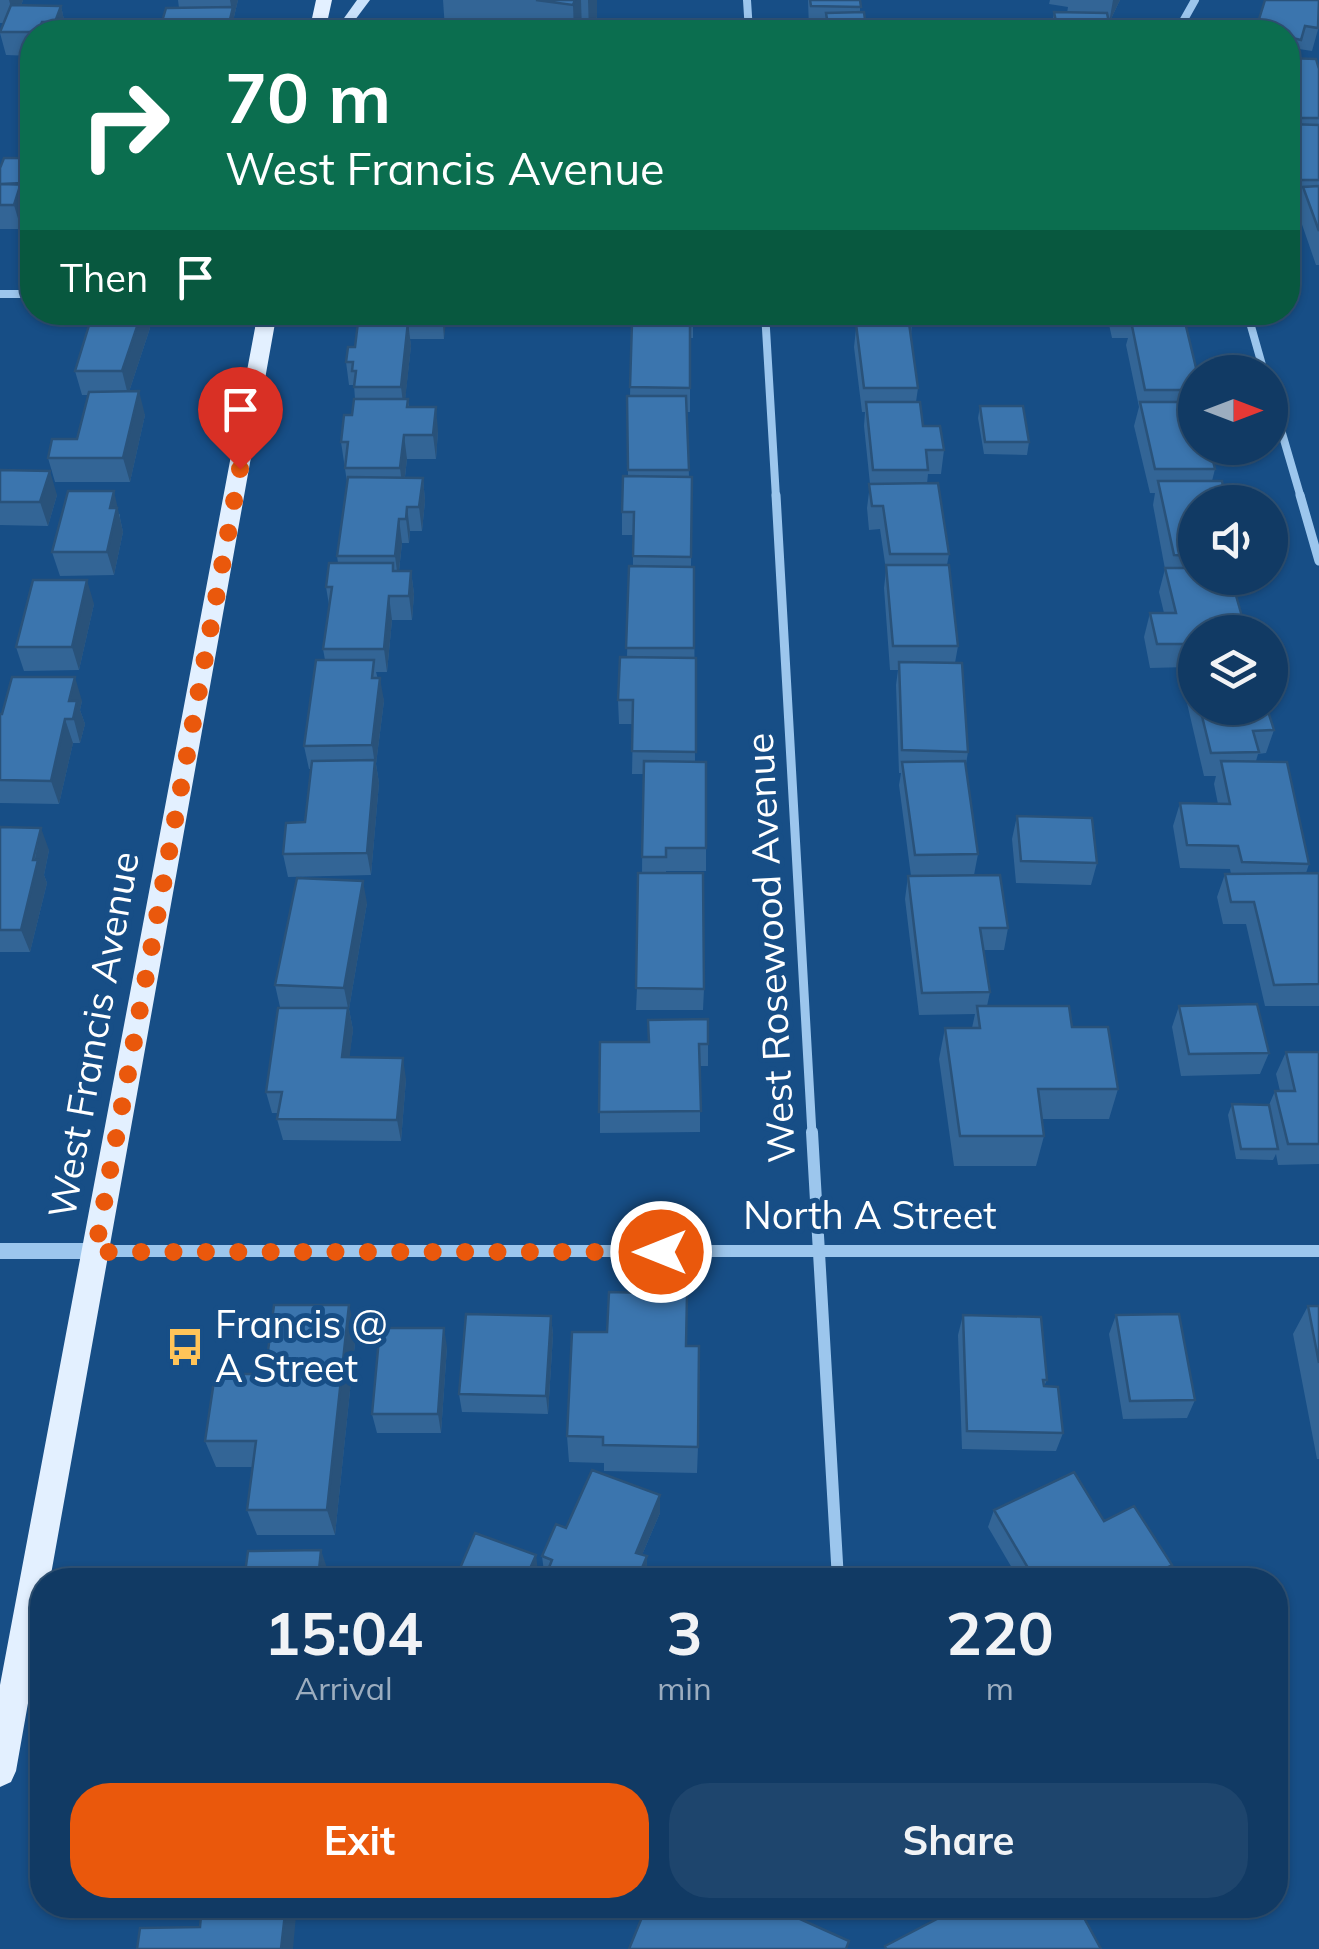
<!DOCTYPE html>
<style>
:root{--surface:#113a64;--page:#1e456d;--text:#f1f3f6;--muted:#9cadbf;--line:#305478;--accent:#ea580c}
body{margin:0;font-family:Mulish,sans-serif;background:var(--page);color:var(--text);height:100vh;display:flex;flex-direction:column;font-size:38px;white-space:nowrap}
*{box-sizing:border-box;margin:0}
p{font-size:32px;color:var(--muted)}
.icon{flex:none;width:55px;height:55px;fill:none;stroke:currentColor;stroke-width:2;stroke-linecap:round;stroke-linejoin:round}
.map{position:relative;flex:1;overflow:hidden}
.sheet{position:absolute;left:30px;top:1568px;width:1258px;height:350px;display:flex;flex-direction:column;background:var(--surface);border-radius:40px;box-shadow:0 2px 8px #0004,0 0 0 2px var(--line)}
.sheet>*{flex:none}
.banner{position:absolute;left:20px;top:20px;width:1280px;height:305px;border-radius:40px;box-shadow:0 2px 8px #0004,0 0 0 2px var(--line);background:#0b6e4f;color:#fff;overflow:hidden}
.needle{width:65px;rotate:90deg}
.controls{position:absolute;left:1178px;top:355px;display:grid;gap:20px}
.controls a{display:grid;place-items:center;width:110px;height:110px;border-radius:50%;background:var(--surface);box-shadow:0 2px 8px #0004,0 0 0 2px var(--line);font-size:50px}
.pin{position:absolute;display:grid;place-items:center;width:85px;height:85px;color:#fff;margin:-102px -42px;border-radius:50% 50% 50% 0;rotate:-45deg;box-shadow:0 0 10px #0007}
.pin .icon{rotate:45deg}
.me{position:absolute;width:110px;margin:-55px;rotate:270deg;stroke-linejoin:round;filter:drop-shadow(0 0 8px #0008)}
.turn{display:flex;align-items:center;gap:35px;height:210px;padding:0 40px;font-size:45px}
.turn .icon{width:130px;height:130px;stroke-width:2.5}
.turn b{display:block;font-size:70px;line-height:85px}
.then{display:flex;align-items:center;height:95px;padding:0 40px;background:#0003;gap:20px;font-size:38px}
.eta{display:flex;justify-content:space-evenly;align-items:center;height:170px;text-align:center}
.eta b{font-size:60px;font-weight:700;line-height:70px}
.button{display:flex;gap:20px;margin-top:auto;padding:20px 40px}
.button a{flex:1;height:115px;border-radius:40px;background:var(--accent);color:#fff;font-size:40px;font-weight:700;line-height:115px;text-align:center}
.button a+a{background:var(--page);color:var(--text)}
.map>svg:first-child{display:block}
.lines{fill:none;stroke-linecap:round;stroke-linejoin:round}
.minor-far2{stroke:#9cc6ed;stroke-width:8}
.minor-far1{stroke:#9cc6ed;stroke-width:9}
.minor{stroke:#9cc6ed;stroke-width:12}
.tertiary{fill:#9cc6ed;fill-rule:evenodd}
.secondary{fill:#c9e1fa;fill-rule:evenodd}
.primary{fill:#e3f0ff;fill-rule:evenodd}
.wall{fill:#336596}
.shaded-wall{fill:#29527a}
.building{fill:#3b75ae;stroke:#29527a;stroke-width:2.5}
.route{stroke:#ea580c;stroke-width:18;stroke-dasharray:0 32.4}
.labels{text-anchor:middle;stroke-width:10;stroke-linejoin:round;paint-order:stroke}
.street-label{font-size:38px;fill:#fff;stroke:#174e86}
.poi-label{font-size:38px;fill:#fff;stroke:#174e86;text-anchor:start}
</style>
<div class="map">
<svg width="1319" height="1949" viewBox="0 0 1319 1949">
<rect width="100%" height="100%" fill="#174e86"/>
<g class="lines">
<path class="minor-far2" d="M747,0L749,32
M1177,32L1195,0
M0,294H32
M765,312L776,498
M1247,312L1264,372
M1270,392L1301,498"/>
<path class="minor-far1" d="M776,495L812,1134
M1300,495L1319,561"/>
<path class="minor" d="M812,1132L838,1580
M96,1251H1319"/>
<path class="tertiary" d="M0,1243H95L102,1245L105,1251L102,1257L95,1259H0Z"/>
<path class="secondary" d="M357,0H370L346,32H334Z"/>
<path class="primary" d="M316,0H332L325,32H309Z
M258,312H277L50,1580H42V1624L16,1771L11,1782L0,1787V1685Z"/>
</g>
<path class="wall" d="M0,0H23L21,6H61L66,29L65,32H32V56L6,55L0,33L4,23H0Z
M178,0H238L234,17L236,32H159L179,8Z
M443,0H597V17L589,32H469L445,29Z
M808,0H860V12L866,27L879,32H825V30L809,29Z
M1050,0H1120L1109,23L1111,32H1051L1054,12L1067,13L1068,7L1049,4Z
M1265,0L1319,26L1312,51L1299,49L1296,59L1319,69V265H1316L1297,210L1299,203H1293L1288,182V32H1255Z
M32,158V197L25,196L28,207L21,229H0V168Z
M104,312H146L150,328L129,392L145,415L130,482H55L48,458L77,439L88,395H82L75,371L101,322Z
M367,312H445L444,339H410L411,346L405,399H408L409,407L438,431L436,459H407L405,477L423,478L425,501L422,531H410L409,543H402L399,571H411L414,594L412,620H392L387,672H376L384,701L376,764L379,783L371,875L288,877L283,854L305,822L311,769H309L304,746L325,660L323,649L329,605L326,587L338,563L337,556L347,482L341,442L352,415L355,399L354,385H349L346,362L368,322Z
M637,312H693V338H690V412H687L689,477H692L691,567H694L695,762L706,848V871H666V873L704,989L703,1010H636L642,873L643,774H632L633,724H619L618,700L627,657L629,566H633V535H622V512L628,476L627,396H630L632,322H637Z
M848,312H913L911,335L918,388L916,402L923,426L944,450L941,474H928L927,484L949,554L947,565L958,646L955,663L968,752L966,764L978,854L974,875L1008,928L1004,950H984L990,992L987,1006L1072,1027L1118,1089L1109,1119H1042L1044,1136L1036,1166H954L939,1059L945,1028H972L975,1014L919,1015L905,899L908,876H911L899,785L901,773H899L896,685L898,670H890L884,588L886,570L880,529L869,530L867,508L870,484L864,426L865,412H862L854,347L857,320L849,319Z
M1109,312H1186L1184,322L1195,372V448L1215,469L1212,481L1195,502V708H1267L1274,730L1266,753L1258,754L1256,761L1309,864L1306,873L1319,874V1006H1265L1246,924H1223L1217,897L1225,874H1231L1230,869L1180,868L1173,826L1180,803L1218,804L1214,784L1216,776H1204L1183,686L1188,667L1150,668L1144,637L1150,613H1164L1159,592L1165,569L1153,505L1155,493H1150L1134,426L1139,407L1126,345L1128,338H1112L1108,320Z
M980,406L1029,442L1027,455L984,454L978,418Z
M0,470L57,495L48,526L0,525Z
M120,514V518L123,532L114,575L60,576L52,552Z
M94,604L79,670L24,671L16,647Z
M82,701L80,710L85,724L80,743H73L59,804L0,803V714Z
M1017,816L1097,863L1091,885L1016,883L1012,839Z
M0,827L49,850L44,875L47,883L30,952H0Z
M367,903L349,1009L353,1030L349,1057L406,1079L401,1141L283,1140L277,1119L278,1113H272L266,1092L309,1008L280,1007L275,985Z
M1179,1006L1269,1053L1260,1074L1181,1076L1172,1027Z
M600,1042L708,1044V1066H700V1132L600,1133Z
M1286,1052H1319V1164L1278,1165L1276,1154L1273,1160L1236,1159L1228,1115L1232,1104L1269,1105L1275,1091H1280L1276,1074Z
M1308,1306H1319V1459H1317L1293,1334Z
M963,1315L1047,1380L1044,1386L1063,1433L1056,1451L962,1449L958,1335Z
M1116,1315L1195,1400L1187,1418L1123,1419L1109,1334Z
M551,1316L553,1335L548,1414L462,1412L459,1394Z
M356,1333L335,1535H257L247,1510L253,1467H216L205,1441L265,1374Z
M686,1346L698,1447L697,1473L604,1471V1463L569,1462L567,1436Z
M447,1347L441,1433H377L372,1414Z
M994,1510L1104,1521L1172,1565L1164,1580H1019L988,1527Z
M660,1513L642,1555L647,1573L644,1580H544L547,1574L544,1572L542,1556L566,1528Z"/>
<path class="shaded-wall" d="M9,0H23L15,23Z
M230,0H238L234,17L236,32H227L232,11Z
M575,0H581L582,32H574L573,5Z
M588,0H597V17L589,32Z
M1113,0H1120L1109,23Z
M61,6L66,29L65,32H57L55,22Z
M21,183L28,207L21,229L14,205Z
M142,312H146L150,328L128,395L122,371Z
M442,312H445L446,322L444,339Z
M408,322L411,346L404,411L401,387Z
M139,391L145,415L130,482L123,458Z
M436,407L438,431L436,459L433,435Z
M404,435L407,459L403,492L400,468Z
M50,471L57,495L48,526L40,502Z
M423,478L425,501L422,531L419,507Z
M114,491L123,532L114,575L107,552L110,508Z
M407,507L410,531L409,543L406,519Z
M399,519L402,543L398,579L395,556Z
M411,571L414,594L412,620L409,596Z
M87,580L94,604L79,670L72,647Z
M389,596L392,620L387,672L384,649Z
M75,677L82,701L80,710L85,724L80,743L69,701Z
M380,678L384,701L376,764L379,783L371,875L367,853L375,765L372,745Z
M65,719L73,743L59,804L51,781Z
M41,828L49,850L44,875L47,883L30,952L21,930Z
M363,881L367,903L349,1009L353,1030L347,1078L342,1057L348,1008L344,988Z
M403,1058L406,1079L401,1141L397,1120Z
M349,1305L356,1333L335,1535L327,1510Z
M551,1316L553,1335L548,1414L546,1396Z
M444,1328L447,1347L441,1433L438,1414Z
M660,1495V1513L636,1569V1553Z
M321,1550L329,1574V1580H318Z
M536,1555L538,1571L534,1580H525Z
M647,1556V1573L644,1580H637Z
M1172,1565L1164,1580H1143Z
M286,1905H297L293,1949H281Z"/>
<path class="building" d="M536,0H575L573,5Z
M810,0H860L861,7L811,6Z
M1265,0H1319L1318,28L1305,26L1301,40L1288,37V32H1255Z
M11,5L61,6L55,22H42L38,32H0Z
M233,7L227,32H159L166,8Z
M864,12L866,27H878L879,32H829L826,13Z
M1054,12L1107,13L1111,32H1058Z
M1288,58L1316,59L1319,69V118H1288Z
M1288,124L1319,125V180H1300L1288,137Z
M4,158H32V185L0,184V168Z
M21,183L14,205H0V184Z
M1319,186V231L1303,187Z
M104,312H142L122,371H75L90,322H101Z
M367,312H442V315H367Z
M637,312H693V314H637Z
M1116,312H1186V314H1116Z
M1131,321L1185,322L1197,372H1195V390H1145Z
M358,322H408L401,387H354L356,371H352L353,362H346L348,347H355Z
M632,322H690V388L630,387Z
M909,323L918,388H864L856,324Z
M139,391L123,458H48L52,439H77L89,392Z
M627,396H686L689,470H628Z
M354,399H408L407,407H436L433,435H404L400,468H345L348,442H341L344,415H352Z
M866,402H920L923,426H940L944,450H926L928,470H873Z
M1140,402H1195V448H1210L1215,469H1155Z
M980,406H1023L1029,442H985Z
M0,470L50,471L40,502H0Z
M623,476L692,477L691,557L633,556L634,512H622Z
M348,477L423,478L419,507H407L406,519H399L395,556H337Z
M1158,481H1222L1226,502H1195V556L1174,555Z
M938,483L949,554H890L883,506H872L869,484Z
M68,491H114L110,508H117L107,552H52Z
M329,563H393V571H411L409,596H389L384,649H323L332,587H326Z
M886,565H949L958,646H893Z
M629,566L694,567V648H626Z
M1165,568H1195V578H1231L1243,620L1254,619L1258,632H1195V644H1157L1150,613H1176Z
M33,580H87L72,647H16Z
M620,657L696,658V752L632,751L633,700H618Z
M316,660H374L372,678H380L372,745L304,746Z
M899,662L962,663L968,752L902,750Z
M1189,663H1195V686Z
M12,677H75L69,701H77L73,719H65L51,781L0,780V714H2Z
M1200,708H1267L1274,730L1253,731L1259,752L1211,753Z
M375,760L367,853L283,854L286,823L305,822L312,761Z
M644,761L706,762V848H666V857H642Z
M965,761L978,854L915,855L902,762Z
M1221,761L1287,762L1309,864L1242,862L1238,846L1187,845L1180,803L1230,804Z
M1017,816L1092,818L1097,863L1021,861Z
M0,827L41,828L33,860H38L21,930H0Z
M638,873H703L704,989L636,988Z
M1319,873V984L1274,985L1254,902H1231L1225,874Z
M1000,875L1008,928H980L990,992L922,993L908,876Z
M297,878L363,881L344,988L275,985Z
M1257,1004L1269,1053L1189,1054L1179,1006Z
M977,1006H1069L1072,1027H1108L1118,1089H1038L1044,1136H960L945,1028H980Z
M278,1008H348L342,1057L403,1058L397,1120L277,1119L282,1092H266Z
M708,1019V1044H699L701,1111L599,1112L600,1042H649L648,1020Z
M1286,1052H1319V1144H1288L1275,1091H1295Z
M1232,1104L1269,1105L1278,1149H1241Z
M609,1292L687,1294L686,1346H699L698,1447L603,1445V1437L567,1436L572,1332H607Z
M274,1305H349L327,1510H247L256,1441H205L215,1374H265Z
M1308,1306H1319V1363Z
M466,1314L551,1316L546,1396L459,1394Z
M1179,1314L1195,1400L1130,1401L1116,1315Z
M963,1315L1041,1317L1047,1380H1043L1044,1386L1058,1387L1063,1433L967,1431Z
M380,1328H444L438,1414H372Z
M592,1470L660,1495L636,1553L647,1556L637,1580H544L552,1560L542,1556L556,1524L566,1528Z
M1074,1472L1104,1521L1134,1506L1172,1565L1143,1580H1035L994,1510Z
M475,1533L536,1555L525,1580H455Z
M321,1550L318,1580H244L248,1551Z
M202,1905H286L281,1949H137L140,1928L200,1927Z
M647,1905H769L849,1941L846,1949H629Z
M964,1905H1077L1101,1949H886L885,1946Z"/>
<g class="lines">
<path class="route" d="M240,469L95,1252H661"/>
</g>
<defs>
<g id="bus-bare" transform="scale(3)"><path d="M-5-6H5V4H4V6H2V4H-2V6H-4V4H-5ZM-3.5-4V0h7V-4ZM-3.5 1.2v1.5H-2V1.2ZM2 1.2v1.5H3.5V1.2Z" fill="#ffc459" stroke="#174e86" stroke-width="2.5" paint-order="stroke"/></g>
</defs>
<g fill-rule="evenodd">
<use href="#bus-bare" x="185" y="1347"/>
</g>
<g class="labels">
<g class="street-label">
<text transform="translate(771 948) rotate(-93)" y="13">West Rosewood Avenue</text>
<text transform="translate(94 1035) rotate(-80)" y="13">West Francis Avenue</text>
<text x="870" y="1229">North A Street</text>
</g>
<g class="poi-label">
<text x="215" y="1338">Francis @<tspan x="215" dy="44">A Street</tspan></text>
</g>
</g>
</svg>
<div class="controls">
<a><svg class="needle" viewBox="-14 -14 28 28"><path d="M0-13l5 13h-10z" fill="#e53935"/><path d="M0 13l5-13h-10z" fill="#9cadbf"/></svg></a>
<a><svg class="icon" aria-label="sound" viewBox="0 0 24 24"><path d="M4 9h4l5-4v14l-5-4H4zM17 9q2 3 0 6"/></svg></a>
<a><svg class="icon" aria-label="layers" viewBox="0 0 24 24"><path d="M12 4l9 5-9 5-9-5zM3 14l9 5 9-5"/></svg></a>
</div>
<div class="pin" style="left:240px;top:469px;background:#d93025"><svg class="icon" aria-label="arrive" viewBox="0 0 24 24"><path d="M6 21V4h12l-3 4 3 4H6"/></svg></div>
<svg class="me" style="left:661px;top:1252px" viewBox="-20 -20 40 40"><circle r="17" fill="#ea580c" stroke="#fff" stroke-width="3"/><path d="M0-11L8 9 0 5-8 9z" fill="#fff"/></svg>
<div class="banner">
<div class="turn"><svg class="icon" aria-label="right" viewBox="0 0 24 24"><path d="M7 20v-9h11M14 6l5 5-5 5"/></svg><div><b>70 m</b>West Francis Avenue</div></div>
<div class="then">Then<svg class="icon" aria-label="arrive" viewBox="0 0 24 24"><path d="M6 21V4h12l-3 4 3 4H6"/></svg></div>
</div>
<section class="sheet">
<div class="eta">
<div><b>15:04</b><p>Arrival</p></div>
<div><b>3</b><p>min</p></div>
<div><b>220</b><p>m</p></div>
</div>
<div class="button"><a>Exit</a><a>Share</a></div>
</section>
</div>
